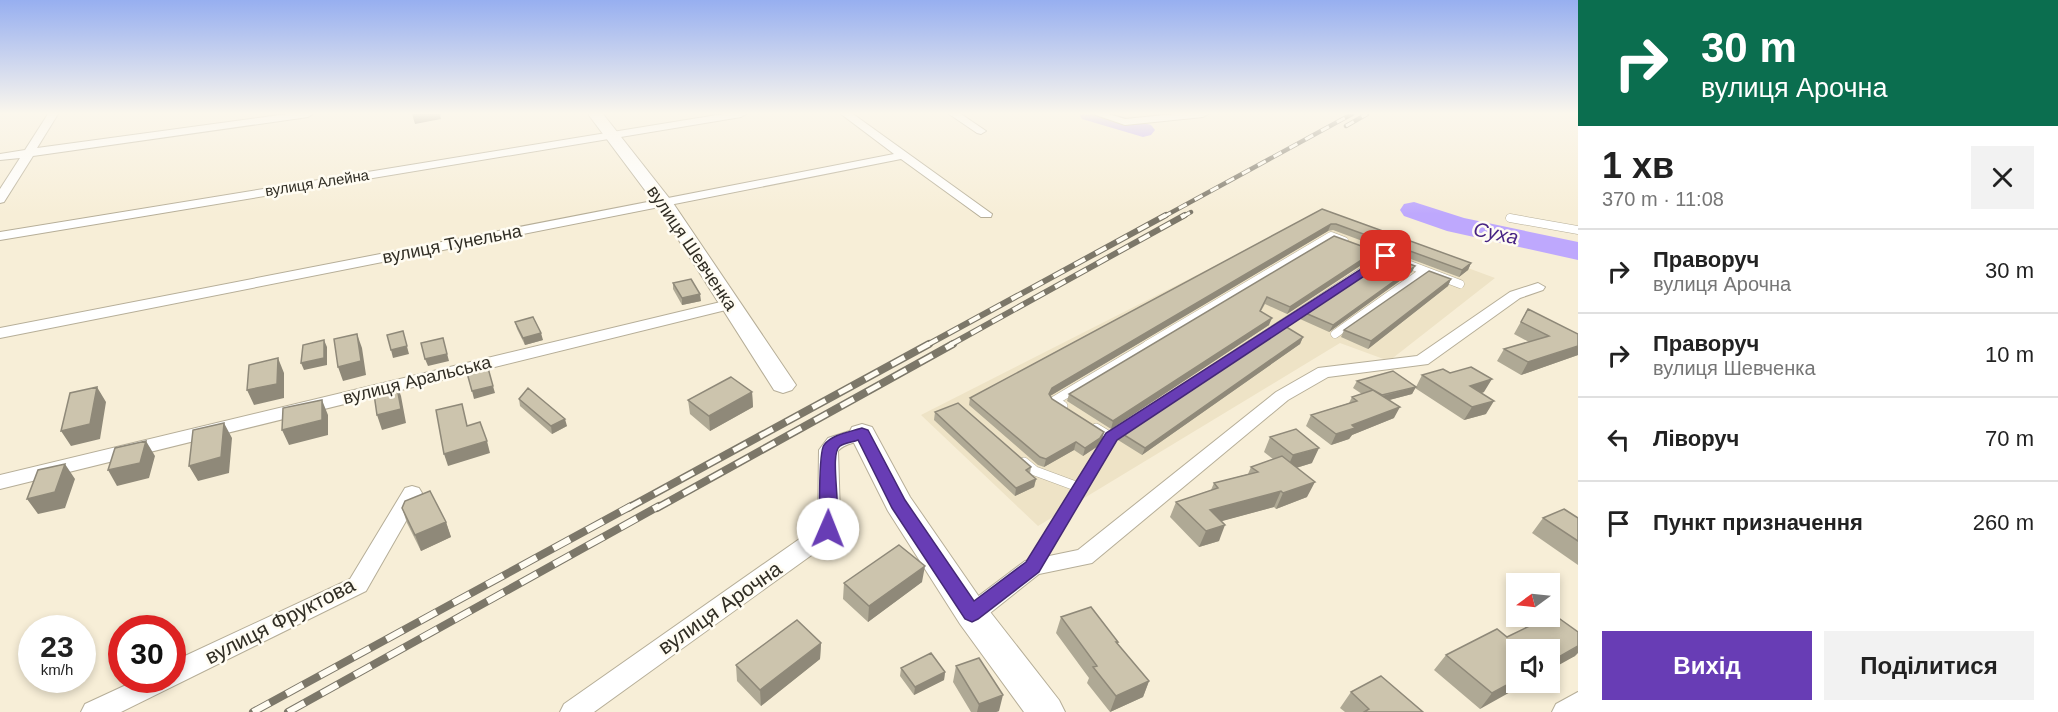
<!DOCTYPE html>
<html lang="uk">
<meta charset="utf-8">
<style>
:root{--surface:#fff;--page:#f2f2f2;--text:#222;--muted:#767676;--line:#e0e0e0;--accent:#683db5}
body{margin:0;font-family:Arial,sans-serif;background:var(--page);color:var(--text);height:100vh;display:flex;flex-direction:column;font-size:22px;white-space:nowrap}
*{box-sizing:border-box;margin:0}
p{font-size:20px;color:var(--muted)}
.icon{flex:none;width:33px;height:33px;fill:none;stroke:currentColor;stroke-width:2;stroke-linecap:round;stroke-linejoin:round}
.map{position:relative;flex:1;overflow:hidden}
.panel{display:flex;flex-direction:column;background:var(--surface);width:480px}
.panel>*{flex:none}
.hud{background:#0b6e4f;color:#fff;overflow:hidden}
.needle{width:39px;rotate:255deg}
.buttons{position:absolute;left:1506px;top:573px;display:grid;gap:12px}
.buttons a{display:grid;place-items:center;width:54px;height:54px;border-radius:0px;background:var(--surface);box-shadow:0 3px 9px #0003;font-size:30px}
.speed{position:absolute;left:18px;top:615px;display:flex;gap:12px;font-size:30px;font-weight:700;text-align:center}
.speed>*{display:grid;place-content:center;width:78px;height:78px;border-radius:50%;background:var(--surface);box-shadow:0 3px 9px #0003;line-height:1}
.speed small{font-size:15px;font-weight:400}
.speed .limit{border:9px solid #d22;background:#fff;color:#111}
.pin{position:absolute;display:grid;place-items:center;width:51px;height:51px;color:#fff;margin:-26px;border-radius:12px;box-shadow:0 3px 9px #0006}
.me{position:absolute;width:66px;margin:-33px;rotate:1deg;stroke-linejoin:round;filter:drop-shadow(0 0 4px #0008)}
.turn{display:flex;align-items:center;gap:21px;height:126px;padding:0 24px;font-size:27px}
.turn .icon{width:78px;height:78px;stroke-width:2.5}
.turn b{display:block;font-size:42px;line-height:51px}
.round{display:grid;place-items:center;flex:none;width:63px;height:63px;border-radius:0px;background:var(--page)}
.summary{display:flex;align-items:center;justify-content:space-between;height:102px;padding:0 24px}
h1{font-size:36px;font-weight:800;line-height:45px}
.primary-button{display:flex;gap:12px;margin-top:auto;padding:12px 24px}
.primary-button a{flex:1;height:69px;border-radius:0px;background:var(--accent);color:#fff;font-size:24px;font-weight:800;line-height:69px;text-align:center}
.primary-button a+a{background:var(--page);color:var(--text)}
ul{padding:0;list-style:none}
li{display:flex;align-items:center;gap:18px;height:84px;padding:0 24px;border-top:2px solid var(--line)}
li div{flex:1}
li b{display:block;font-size:22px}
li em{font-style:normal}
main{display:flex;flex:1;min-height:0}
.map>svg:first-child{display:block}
.built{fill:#eee3c6}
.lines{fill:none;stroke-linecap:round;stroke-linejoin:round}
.river{fill:#bea8fd;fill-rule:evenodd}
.lane-far2-casing{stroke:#b6ae98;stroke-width:9}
.lane-far1-casing{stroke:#b6ae98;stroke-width:10}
.lane-casing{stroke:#b6ae98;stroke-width:13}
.street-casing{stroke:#b6ae98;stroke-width:2}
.secondary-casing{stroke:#b6ae98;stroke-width:2}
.lane-far2{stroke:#fff;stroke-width:8}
.lane-far1{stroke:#fff;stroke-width:9}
.lane{stroke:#fff;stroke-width:11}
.street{fill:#fff;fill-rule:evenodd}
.secondary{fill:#fff;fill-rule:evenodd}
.rail-far3-casing{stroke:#7c7769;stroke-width:4.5}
.rail-far2-casing{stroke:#7c7769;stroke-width:6}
.rail-far1-casing{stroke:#7c7769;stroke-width:8}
.rail-casing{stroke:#7c7769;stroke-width:8}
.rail-far3{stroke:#fffcf2;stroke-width:3;stroke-dasharray:9;stroke-linecap:butt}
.rail-far2{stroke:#fffcf2;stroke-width:4;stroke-dasharray:12;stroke-linecap:butt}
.rail-far1{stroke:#fffcf2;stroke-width:5;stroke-dasharray:15;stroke-linecap:butt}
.rail{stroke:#fffcf2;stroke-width:6;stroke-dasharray:19;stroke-linecap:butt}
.wall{fill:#afa995}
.shaded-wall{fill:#8f8979}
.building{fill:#ccc4ad;stroke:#8f8979;stroke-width:1.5}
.route{fill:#683db5;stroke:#442876;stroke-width:1.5}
.labels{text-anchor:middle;stroke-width:5;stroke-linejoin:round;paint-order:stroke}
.far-street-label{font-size:15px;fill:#312e25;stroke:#fffcf2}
.street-label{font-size:18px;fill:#312e25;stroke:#fffcf2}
.water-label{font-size:20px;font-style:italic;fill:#482484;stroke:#fffcf2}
.near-street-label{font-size:21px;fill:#312e25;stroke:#fffcf2}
</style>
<main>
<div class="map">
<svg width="1578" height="712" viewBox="0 0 1578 712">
<rect width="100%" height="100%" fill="#f7eed7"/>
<path class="built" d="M1319,213L1495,278L1389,361L1340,343L1038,526L921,415Z"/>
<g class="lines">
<path class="river" d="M1079,114H1113L1151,125L1155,130L1151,135L1143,137L1082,119Z
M1414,202L1464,218L1578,242V260L1447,231L1404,216L1400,210L1404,204Z"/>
<g class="lane-far2-casing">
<path id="lane-far2" d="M1510,218L1578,230
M1365,248L1460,284
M1335,334L1424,271
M1147,345L1331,236L1344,241
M1250,345L1386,256"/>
</g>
<g class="lane-far1-casing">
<path id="lane-far1" d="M1063,406L1054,401L1150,344
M1096,428L1111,437
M1024,462L1035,471L1081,488
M1068,508L1111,437L1252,344"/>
</g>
<g class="lane-casing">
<path id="lane" d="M1033,566L1069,506"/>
</g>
<g class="street-casing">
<path id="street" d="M48,114H58L37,148L287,114H313L308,117L33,156L4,202L0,203V189L20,158L0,160V154L25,150Z
M723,114H746L741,117L0,240V232Z
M841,114H853L992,214L991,217H981L901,159L0,338V328L894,154Z
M949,114H961L986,131L981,134L977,133Z
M1093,114H1109L1125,119L1174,114H1208L1203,117L1125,125Z
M1538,283L1545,287L1543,290L1520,298L1428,364L1328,377L1288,400L1092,563L1039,574L980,621L972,624L964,621L960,614L964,607L1025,561L1078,550L1276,392L1318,368L1417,356L1510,292Z
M729,300L734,302L737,305L734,308L0,489V475Z
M862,427L869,429L871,433C863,444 846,441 838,451L840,515L839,529L820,549L594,712H560L564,704L818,526L819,450L828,438Z
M412,486L419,488L422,493L366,591L121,712H81L85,704L137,680H172V662L350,579L405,488Z
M1578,692V712H1552L1556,704Z"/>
</g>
<g class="secondary-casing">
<path id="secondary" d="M588,114H603L673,203L796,385L792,390L783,393L774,390L659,209Z
M862,424L872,427L910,497L984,604L1059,700L1065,712H1024L960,624L888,511L849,433L852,427Z"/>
</g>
<use href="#lane-far2" class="lane-far2"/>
<use href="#lane-far1" class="lane-far1"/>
<use href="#lane" class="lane"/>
<use href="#street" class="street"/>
<use href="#secondary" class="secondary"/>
<g class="rail-far3-casing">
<path id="rail-far3" d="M1346,126L1367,114
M1163,217L1352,114
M1182,217L1191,212"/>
</g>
<g class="rail-far2-casing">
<path id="rail-far2" d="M927,345L1166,215
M950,345L1185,215"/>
</g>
<g class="rail-far1-casing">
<path id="rail-far1" d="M628,508L929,344
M657,508L953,344"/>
</g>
<g class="rail-casing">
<path id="rail" d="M253,712L631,506
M288,712L659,506"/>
</g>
<use href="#rail-far3" class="rail-far3"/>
<use href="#rail-far2" class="rail-far2"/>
<use href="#rail-far1" class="rail-far1"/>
<use href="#rail" class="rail"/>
</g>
<path class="wall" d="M1322,209L1471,263L1468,270L1459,277L1333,230L1328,231L1050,396L1052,399L1104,432L1102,439L1098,446L1083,456L1074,450L1044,467L1038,465L969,405L970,398Z
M1334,236L1372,258L1287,314L1265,304L1261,311L1269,325L1111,429L1067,401L1069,394Z
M1412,272L1329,332L1300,319L1303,312Z
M1451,279L1448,286L1368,349L1341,337L1344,330Z
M673,283L701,301L682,305L673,289Z
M1528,309L1578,334V355L1521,375L1497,361L1504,349L1529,342L1514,334Z
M515,322L543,340L525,345L517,329Z
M1303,337L1300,344L1142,455L1118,440L1121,433Z
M1422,375L1484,392L1482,393L1486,414L1464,420L1415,388L1412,394L1389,400L1394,418L1352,435L1349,439L1331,445L1306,426L1311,415L1349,403L1352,397L1362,394L1353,388L1357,381L1416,387Z
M752,392L753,407L710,431L690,414L688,400Z
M519,399L567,426L552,434L520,406Z
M935,412L1031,467L1030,474L1036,479L1034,487L1015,496L934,420Z
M1270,437L1312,463L1296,468L1307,497L1276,509L1274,507L1221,521L1219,541L1199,547L1170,517L1176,502L1211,490L1214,483L1248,474L1251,467L1273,459L1264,452Z
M402,508L446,522L451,537L421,551L407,523Z
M1543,518H1578V565L1532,533Z
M922,582L868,622L843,599L844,583Z
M1061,617L1118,642L1117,644L1149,681L1143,697L1110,712L1087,683L1089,678L1056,633Z
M1507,637L1575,656L1516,682L1480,709L1434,670L1446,655Z
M821,643L820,659L761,706L737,681L736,665Z
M956,666L999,711L996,712H971L953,682Z
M901,668L945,672L944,680L914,695L900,676Z
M1351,692L1423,712H1345L1340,708Z"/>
<path class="shaded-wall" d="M412,114H440L441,119L415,124Z
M1331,224L1328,231L1050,396L1049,394L1052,388Z
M1375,251L1372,258L1287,314L1290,307Z
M1471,263L1468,270L1459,277L1462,270Z
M1415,266L1412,272L1329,332L1333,325Z
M1451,279L1448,286L1368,349L1371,341Z
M700,294L701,301L682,305V298Z
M1272,318L1269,325L1111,429L1113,421Z
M541,333L543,340L525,345L523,338Z
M357,334L362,348L366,375L343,381L338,367Z
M1303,337L1300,344L1142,455L1145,448Z
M443,338L449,361L428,366L425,359Z
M405,339L409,354L393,358L391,350Z
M324,340L327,347V365L304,370L301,363Z
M1578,346V355L1521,375L1528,362Z
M278,358L284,373V398L254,405L247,390Z
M1492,379L1484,392L1463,399L1470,386Z
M396,382L401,396L406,423L382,430L377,415Z
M493,386L495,393L474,399L472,391Z
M97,387L106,402L100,439L71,446L61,431Z
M1416,387L1412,394L1378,403L1382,396Z
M752,392L753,407L710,431L709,416Z
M322,400L328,415V435L289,445L282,430Z
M1494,401L1486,414L1464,420L1472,407Z
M1400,407L1394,418L1352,435L1349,439L1331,445L1336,434L1352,425Z
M565,419L567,426L552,434L551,426Z
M224,423L232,438L229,473L198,481L189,466Z
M1104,432L1102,439L1098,446L1083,456L1085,448Z
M146,441L155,456L149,478L117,486L108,470Z
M487,441L490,453L448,466L444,454Z
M1076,442L1074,450L1044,467L1046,459Z
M1319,448L1312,463L1286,471L1293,455Z
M65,464L75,479L65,508L38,514L27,499Z
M1036,479L1034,487L1015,496L1016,488Z
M1315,482L1307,497L1276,509L1283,493Z
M1281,491L1274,507L1204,526L1210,510Z
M446,522L451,537L421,551L415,535Z
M1225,525L1219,541L1199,547L1206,531Z
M925,566L922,582L868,622L869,606Z
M821,643L820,659L761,706L760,690Z
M1578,646V653L1575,656L1550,670V662Z
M945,672L944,680L914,695L915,687Z
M1516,680V682H1528L1480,709L1492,693Z
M1149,681L1143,697L1110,712L1116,696Z
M1003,695L999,711L996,712H977L979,704Z"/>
<path class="building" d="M1322,209L1471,263L1462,270L1336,224H1331L1052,388L1049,394L1052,399L1104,432L1100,438L1085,448L1076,442L1046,459L1040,457L970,398Z
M1334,236L1375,251L1290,307L1267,297L1260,311L1272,318L1113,421L1069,394Z
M1389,256L1415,266L1333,325L1303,312Z
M1429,271L1451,279L1371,341L1344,330Z
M691,279L700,294L682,298L673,283Z
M1528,309L1578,334V346L1528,362L1504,349L1549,336L1521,322Z
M533,317L541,333L523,338L515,322Z
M1283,325L1303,337L1145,448L1121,433Z
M403,331L407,346L391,350L387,335Z
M357,334L361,361L338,367L334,339Z
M443,338L447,354L425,359L421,343Z
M324,340V358L301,363L303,345Z
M278,358L277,384L247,390L249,365Z
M1471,367L1492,379L1470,386L1494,401L1472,407L1422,375L1443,369L1450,373Z
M488,368L493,386L472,391L467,373Z
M1393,371L1416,387L1382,395L1357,381Z
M731,377L752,392L709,416L688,400Z
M396,382L401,409L377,415L373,387Z
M97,387L90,424L61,431L70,393Z
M528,388L565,419L551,426L519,399Z
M1373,390L1400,407L1352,425L1355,428L1336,434L1311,415L1357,401L1352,397Z
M322,400V420L282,430L283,408Z
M958,403L1031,467L1026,470L1036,479L1016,488L935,412Z
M462,404L467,426L480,422L487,441L444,454L436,410Z
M224,423L221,457L189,466L193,430Z
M1296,429L1319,448L1293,455L1270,437Z
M146,441L140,463L108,470L115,448Z
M1282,456L1315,482L1283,493L1281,491L1210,510L1225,525L1206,531L1176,502L1218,488L1214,483L1258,472L1251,467Z
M65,464L55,492L27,499L38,470Z
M430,491L446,522L415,535L402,508L405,501Z
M1564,509L1578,518V541L1543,518Z
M899,545L925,566L869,606L844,583Z
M1091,607L1118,642H1116L1149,681L1116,696L1093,667L1097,666L1061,617Z
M1553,614L1578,632V646L1550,662V650H1516V680L1492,693L1446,655L1497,629L1507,637L1550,616Z
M797,620L821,643L760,690L736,665Z
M931,653L945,672L915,687L901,668Z
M979,658L1003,695L979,704L956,666Z
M1381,676L1423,712H1364L1369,709L1351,692Z"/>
<linearGradient id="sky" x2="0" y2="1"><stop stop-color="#97aff0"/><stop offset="0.53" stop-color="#fbf7ed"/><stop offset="1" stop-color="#fbf7ed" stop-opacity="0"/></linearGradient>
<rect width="1578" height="214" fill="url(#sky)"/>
<path class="route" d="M1386,253L1391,256L1390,259L1117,440L1039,572L978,619L972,622L965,619L892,508L858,440C853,442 845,443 840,446C828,455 844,514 834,533L828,535L822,533C818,528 819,451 824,445C832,434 850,432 862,428L868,430L905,500L974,601L1026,562L1106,433Z"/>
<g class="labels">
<g class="far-street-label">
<text transform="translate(317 183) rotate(-9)" y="5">вулиця Алейна</text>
</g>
<g class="street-label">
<text transform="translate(452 244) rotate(-11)" y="6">вулиця Тунельна</text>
<text transform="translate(692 248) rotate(56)" y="6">вулиця Шевченка</text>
<text transform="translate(417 380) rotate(-14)" y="6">вулиця Аральська</text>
</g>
<g class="water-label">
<text transform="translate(1496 233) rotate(12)" y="7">Суха</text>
</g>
<g class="near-street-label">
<text transform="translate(720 608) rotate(-35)" y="7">вулиця Арочна</text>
<text transform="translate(280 621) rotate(-27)" y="7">вулиця Фруктова</text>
</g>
</g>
</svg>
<div class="buttons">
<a><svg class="needle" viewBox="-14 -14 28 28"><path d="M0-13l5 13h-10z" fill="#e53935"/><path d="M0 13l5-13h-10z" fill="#767676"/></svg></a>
<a><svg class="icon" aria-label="sound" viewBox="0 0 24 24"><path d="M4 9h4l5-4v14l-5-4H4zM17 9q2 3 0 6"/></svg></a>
</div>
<div class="speed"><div>23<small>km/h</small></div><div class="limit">30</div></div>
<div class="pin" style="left:1386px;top:256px;background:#d93025"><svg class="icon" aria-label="arrive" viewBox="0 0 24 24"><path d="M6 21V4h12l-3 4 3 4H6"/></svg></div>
<svg class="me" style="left:828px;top:529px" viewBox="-20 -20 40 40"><circle r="19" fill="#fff"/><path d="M0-13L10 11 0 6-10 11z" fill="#683db5"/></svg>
</div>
<section class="panel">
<div class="hud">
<div class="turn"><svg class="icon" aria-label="right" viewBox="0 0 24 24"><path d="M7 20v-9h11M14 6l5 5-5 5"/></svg><div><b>30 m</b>вулиця Арочна</div></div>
</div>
<div class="summary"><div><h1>1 хв</h1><p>370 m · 11:08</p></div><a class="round"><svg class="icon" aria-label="close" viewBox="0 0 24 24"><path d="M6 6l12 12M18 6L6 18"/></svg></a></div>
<ul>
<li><svg class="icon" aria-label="right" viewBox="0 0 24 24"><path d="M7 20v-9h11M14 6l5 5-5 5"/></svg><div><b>Праворуч</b><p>вулиця Арочна</p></div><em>30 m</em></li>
<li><svg class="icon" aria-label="right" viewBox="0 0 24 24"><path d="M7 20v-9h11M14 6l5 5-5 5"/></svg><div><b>Праворуч</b><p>вулиця Шевченка</p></div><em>10 m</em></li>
<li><svg class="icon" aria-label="left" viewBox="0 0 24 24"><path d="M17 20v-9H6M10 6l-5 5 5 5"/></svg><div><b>Ліворуч</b></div><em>70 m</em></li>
<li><svg class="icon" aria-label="arrive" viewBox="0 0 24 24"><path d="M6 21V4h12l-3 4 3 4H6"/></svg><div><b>Пункт призначення</b></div><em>260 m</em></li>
</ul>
<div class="primary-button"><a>Вихід</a><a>Поділитися</a></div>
</section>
</main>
